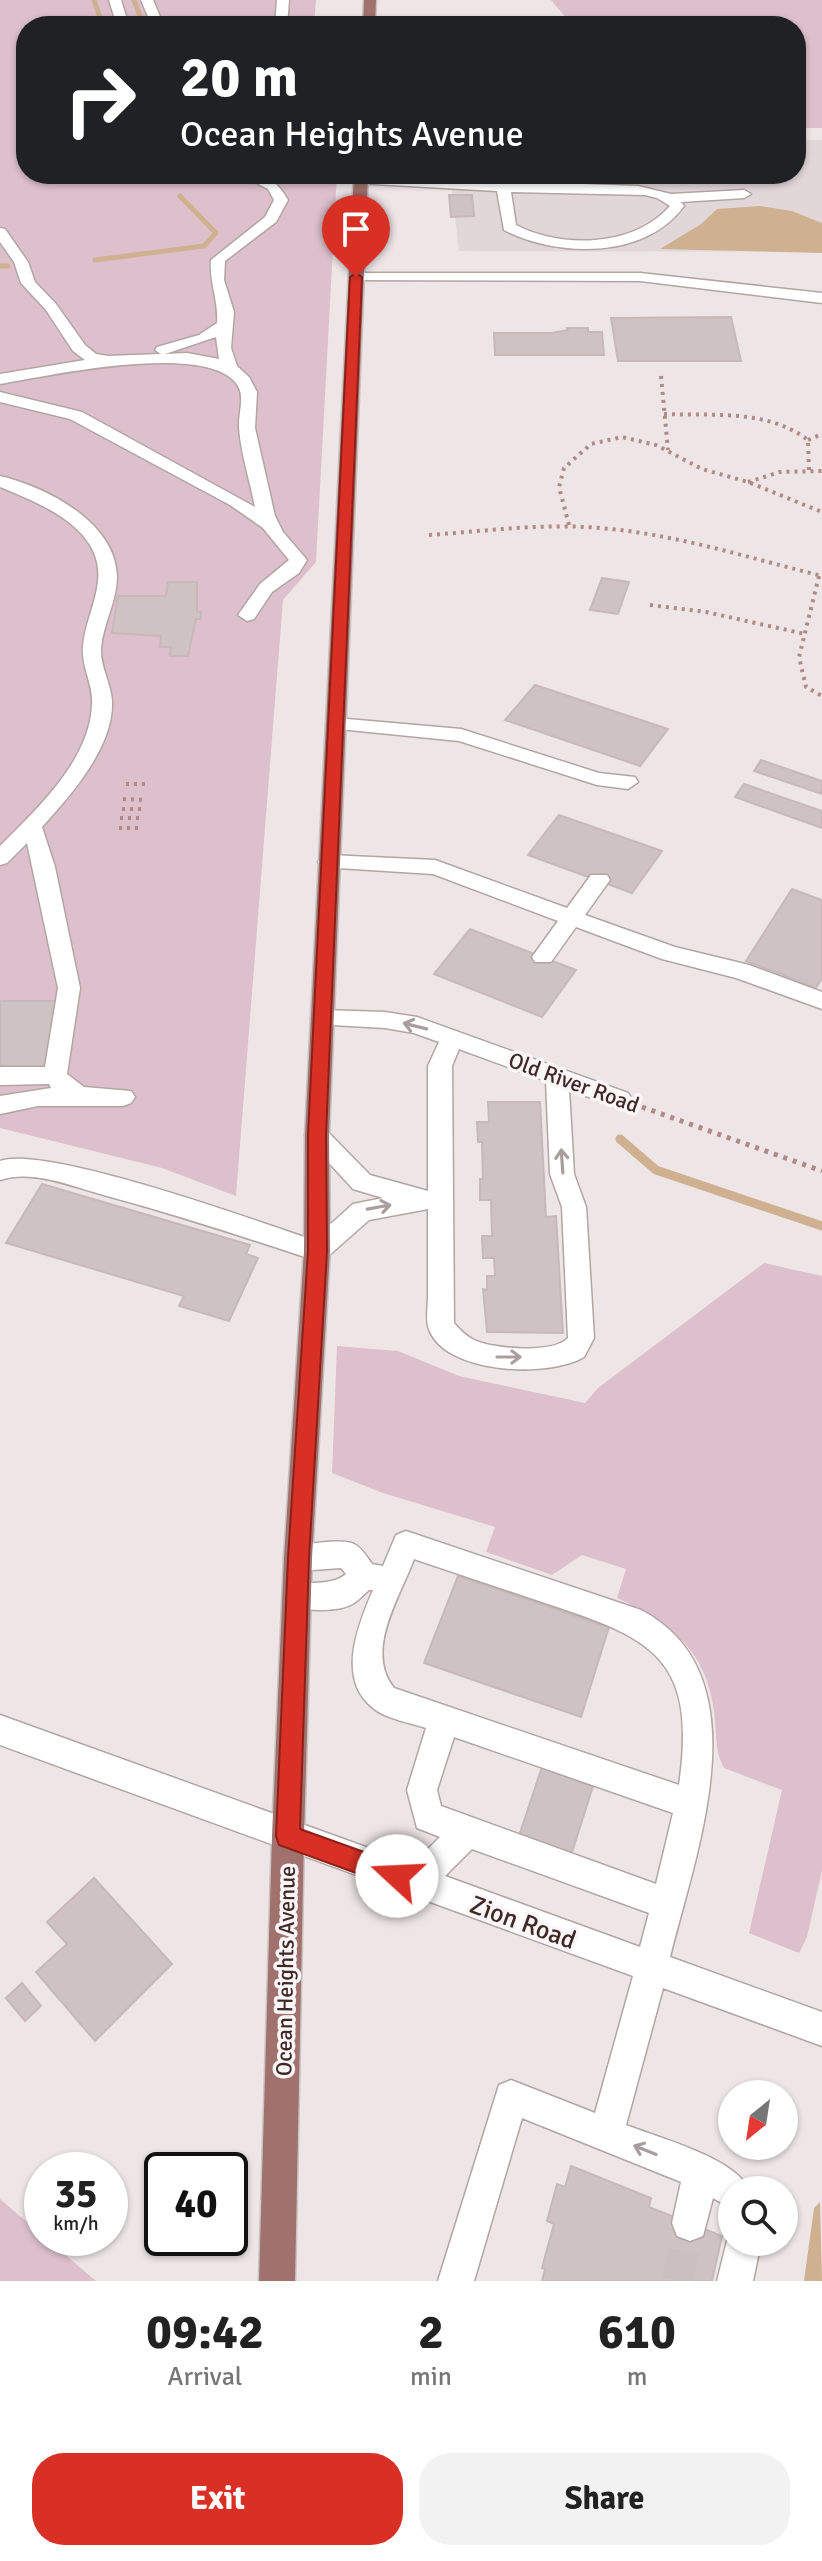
<!DOCTYPE html>
<style>
:root{--surface:#fff;--page:#f2f2f2;--text:#222;--muted:#767676;--accent:#d93025}
body{margin:0;font-family:Signika,sans-serif;background:var(--page);color:var(--text);height:100vh;display:flex;flex-direction:column;font-size:30px;white-space:nowrap}
*{box-sizing:border-box;margin:0}
p{font-size:26px;color:var(--muted)}
.icon{flex:none;width:44px;height:44px;fill:none;stroke:currentColor;stroke-width:2;stroke-linecap:round;stroke-linejoin:round}
.map{position:relative;height:2281px;overflow:hidden}
.drawer{display:flex;flex-direction:column;background:var(--surface);flex:1}
.drawer>*{flex:none}
.top-card{position:absolute;left:16px;top:16px;width:790px;height:168px;border-radius:32px;box-shadow:0 2px 6px #0004;background:#202124;color:#fff;overflow:hidden}
.needle{width:52px;rotate:210deg}
.fabs{position:absolute;left:718px;top:2080px;display:grid;gap:16px}
.fabs a{display:grid;place-items:center;width:80px;height:80px;border-radius:50%;background:var(--surface);box-shadow:0 2px 6px #0004;font-size:40px}
.speed{position:absolute;left:24px;top:2152px;display:flex;gap:16px;font-size:40px;font-weight:700;text-align:center}
.speed>*{display:grid;place-content:center;width:104px;height:104px;border-radius:50%;background:var(--surface);box-shadow:0 2px 6px #0004;line-height:1}
.speed small{font-size:20px;font-weight:400}
.speed .limit{border:4px solid #111;border-radius:12px;background:#fff;color:#111}
.pin{position:absolute;display:grid;place-items:center;width:68px;height:68px;color:#fff;margin:-82px -34px;border-radius:50% 50% 50% 0;rotate:-45deg;box-shadow:0 0 8px #0007}
.pin .icon{rotate:45deg}
.me{position:absolute;width:88px;margin:-44px;rotate:290deg;stroke-linejoin:round;filter:drop-shadow(0 0 6px #0008)}
.turn{display:flex;align-items:center;gap:28px;height:168px;padding:0 32px;font-size:36px}
.turn .icon{width:104px;height:104px;stroke-width:2.5}
.turn b{display:block;font-size:56px;line-height:68px}
.eta{display:flex;justify-content:space-evenly;align-items:center;height:136px;text-align:center}
.eta b{font-size:48px;font-weight:800;line-height:56px}
.primary-button{display:flex;gap:16px;margin-top:auto;padding:16px 32px}
.primary-button a{flex:1;height:92px;border-radius:32px;background:var(--accent);color:#fff;font-size:32px;font-weight:800;line-height:92px;text-align:center}
.primary-button a+a{background:var(--page);color:var(--text)}
.map>svg:first-child{display:block}
.built{fill:#e2d7d8}
.green{fill:#ddc0cb}
.water{fill:#cfb192}
.lines{fill:none;stroke-linecap:round;stroke-linejoin:round}
.stream-far1{stroke:#cfb192;stroke-width:5}
.stream{stroke:#cfb192;stroke-width:9}
.building{fill:#cfc2c3;stroke:#c7b8b9;stroke-width:2}
.minor-tunnel{stroke:#cbc0bf;stroke-width:31;stroke-dasharray:31 16;stroke-linecap:butt}
.minor-casing{stroke:#b2a5a4;stroke-width:3}
.major-casing{stroke:#c9c3c2;stroke-width:3}
.path-far1{stroke:#b08a88;stroke-width:4;stroke-dasharray:3 5;stroke-linecap:butt}
.path{stroke:#b08a88;stroke-width:5;stroke-dasharray:4 6;stroke-linecap:butt}
.minor{fill:#fff;fill-rule:evenodd}
.major{fill:#a1726d;fill-rule:evenodd}
.oneway{stroke:#a99e9d}
.route{fill:#d93025;stroke:#8d1f18;stroke-width:2}
.labels{text-anchor:middle;stroke-width:7;stroke-linejoin:round;paint-order:stroke}
.street-label{font-size:22px;fill:#3f2825;stroke:#faf6f7}
.near-street-label{font-size:26px;fill:#3f2825;stroke:#faf6f7}
</style>
<div class="map">
<svg width="822" height="2281" viewBox="0 0 822 2281">
<rect width="100%" height="100%" fill="#eee6e6"/>
<path class="built" d="M796,140H822V252L459,251L450,174H796Z"/>
<path class="green" d="M0,0H316L314,26H26V174H337L316,562L283,600L236,1196L162,1168L0,1128Z
M551,0H822V128H796V26H573Z
M764,1263L822,1276V1870L807,1937L799,1953L749,1933L782,1790L724,1768C714,1748 717,1733 714,1712C707,1651 670,1622 617,1598L626,1569L582,1555L552,1575L486,1552L495,1527L383,1493L332,1473L337,1346L398,1351L459,1376L585,1403L598,1388Z
M0,2199L96,2281H0Z"/>
<path class="water" d="M760,206L792,211L822,223V253L660,249L701,224L717,209Z
M820,2202L822,2281H804L814,2208Z"/>
<g class="lines">
<path class="stream-far1" d="M94,0L103,26
M134,0L144,26
M95,260L204,246L216,233L180,196
M0,266H8"/>
<path class="stream" d="M620,1139L656,1170L822,1226"/>
</g>
<path class="building" d="M449,195H472L474,216L451,217Z
M731,317L741,361H618L611,318Z
M567,328H588V332H602L604,355H495L494,333H552L568,330Z
M602,578L629,582L618,614L590,610Z
M168,582H197V612H201V619H196L188,656H170L171,647H160L161,636L112,633L118,596H166Z
M535,685L668,729L640,766L505,720Z
M761,760L822,781V794L754,771Z
M744,784L822,811V828L735,797Z
M559,815L662,851L632,893L528,855Z
M792,889L822,900V978L816,988L746,961Z
M470,929L576,970L542,1017L434,974Z
M0,1001H59L48,1069H0Z
M488,1102H540L546,1217L556,1216L563,1333L487,1332L483,1289L487,1290V1276H495L494,1258H483L482,1236H492L491,1200H480V1179H483L482,1142H478L477,1122H489Z
M42,1184L250,1245L246,1254L258,1258L229,1321L179,1306L184,1296L6,1243Z
M458,1576L609,1627L581,1717L424,1663Z
M542,1767L593,1786L568,1865L516,1845Z
M94,1878L172,1964L95,2041L36,1972L67,1944L47,1922Z
M22,1983L41,2006L25,2021L6,1998Z
M571,2166L651,2198L649,2207L722,2236L712,2281H542L545,2269L542,2268L554,2224L547,2221L557,2184L565,2187Z"/>
<g class="lines">
<path class="minor-tunnel" d="M677,2281L690,2223"/>
<g class="minor-casing">
<path id="minor" d="M109,0H121L129,26H117Z
M141,0H153L164,26H152Z
M277,0H289L287,26H275Z
M239,174C265,174 275,178 288,200L276,222L225,261L224,280L234,312L231,348L237,366L249,377L257,392L255,428L275,516L283,532L307,560L299,573L272,592L254,619L247,621L238,615L260,584L289,560L263,528L230,505L70,419L0,402V392L82,412L255,507C250,481 241,454 239,428C238,414 245,398 238,386C210,340 47,376 0,384V374L85,360L73,351L46,310L21,283L14,262L0,242V228L5,229L28,262L35,282L56,304L85,345L96,354L108,356L161,354L155,350L157,347L199,335L217,323C219,302 209,282 211,260L265,217L274,200L268,189ZM216,337L219,359L187,353L165,354Z
M361,176L638,186L671,194L744,190L751,194L744,198L681,202L684,206C646,259 558,258 504,230L497,191L356,183V177ZM511,192L645,195L657,198L670,206C634,247 562,249 516,225Z
M356,273H640L822,293V303L640,281L351,280L349,277Z
M0,476C46,487 116,522 117,577C117,601 103,624 101,648C100,667 111,683 112,701C114,747 71,795 42,827L55,867L80,988L67,1074L84,1087L131,1091L135,1097L131,1103L123,1106H38L0,1114V1096L51,1088L49,1084L0,1085V1067H45L58,988L27,843L7,863L0,865V846C37,809 89,761 92,706C94,685 81,667 83,646C85,623 96,603 98,581C104,528 39,503 0,487Z
M336,718L461,729L599,773L635,777L638,782L628,789L597,785L459,741L329,728L326,724L329,720Z
M329,855L435,860L567,908L591,875H607L610,880L585,915L675,947L749,965L822,992V1009L736,978L662,959L576,927L551,962H535L532,957L558,921L433,874L322,867L318,862L322,857Z
M322,1010L385,1012L417,1017L628,1093L632,1099L628,1105L620,1108L569,1090L574,1174L586,1207L594,1338L584,1357C550,1378 441,1375 428,1326C426,1317 428,1305 428,1295C428,1267 428,1238 428,1209L369,1220L326,1258L317,1261C247,1238 178,1215 107,1196C73,1187 34,1169 0,1180V1161C46,1145 257,1221 313,1240L353,1204L383,1198L353,1189L309,1141L305,1135L309,1129L317,1126L325,1129L370,1175L428,1191V1066L439,1042L414,1033L385,1028L314,1024L311,1018L314,1012ZM459,1049L546,1081L550,1174L562,1207L568,1338C554,1354 493,1349 474,1340C466,1336 460,1330 454,1323L452,1066Z
M406,1531L641,1610C765,1675 695,1854 670,1957L822,2012V2046L663,1988L626,2125C659,2138 736,2158 749,2190H732V2209L713,2198L703,2236L690,2241L677,2236L672,2223L681,2182L522,2118L474,2281H438L499,2085L511,2080L595,2113L633,1976L0,1745V1715L413,1864L440,1837L417,1828L407,1790L426,1728C411,1723 386,1719 373,1708C336,1679 358,1625 373,1590H369C364,1594 359,1600 354,1603C339,1613 304,1611 288,1605L284,1596L288,1587C306,1580 331,1587 346,1574L341,1568L298,1571L288,1567L284,1558L288,1549C301,1544 342,1538 354,1544C362,1548 367,1557 372,1564L383,1566L396,1535ZM414,1559C459,1574 503,1589 548,1604C655,1639 697,1660 679,1785L394,1688C364,1651 400,1597 414,1559ZM454,1737L673,1813L656,1884L441,1806L437,1790ZM472,1849L649,1913L640,1947L445,1876Z
M730,2229L732,2242H761L753,2281H717Z"/>
</g>
<g class="major-casing">
<path id="major" d="M364,0H376L375,26H363Z
M354,174H368L329,1135L330,1251L312,1558L304,1836L295,2281H259L272,1836L284,1558L304,1251L305,1135Z"/>
</g>
<path class="path-far1" d="M661,376L668,450
M664,414C714,416 767,409 808,440L809,471
M808,440L822,434
M748,482L780,472L822,471
M569,525L559,487L564,468L591,444L622,437L656,445L702,469L748,482L822,512
M429,535C486,531 543,523 600,528C676,534 749,558 822,576
M819,576L799,657L806,687L822,696
M650,605L706,612L805,634
M126,784H147
M123,799L145,800
M122,809H144
M120,818H143
M119,828H141"/>
<path class="path" d="M642,1107L822,1171"/>
<use href="#minor" class="minor"/>
<use href="#major" class="major"/>
</g>
<defs><path id="oneway-shaft" d="M-6 0H5M1.5-3L5.5 0L1.5 3" fill="none" stroke-width="1.6" stroke-linecap="round" stroke-linejoin="round" transform="scale(2)"/></defs>
<g class="oneway">
<use href="#oneway-shaft" transform="translate(415 1026) rotate(-166)"/>
<use href="#oneway-shaft" transform="translate(562 1161) rotate(-94)"/>
<use href="#oneway-shaft" transform="translate(379 1207) rotate(-10)"/>
<use href="#oneway-shaft" transform="translate(509 1357)"/>
<use href="#oneway-shaft" transform="translate(645 2150) rotate(-158)"/>
</g>
<path class="route" d="M356,273L362,277L326,1135L327,1251L309,1558L300,1829L406,1867L409,1876L406,1884L397,1888L279,1845L276,1836L288,1558L308,1251V1135L350,277Z"/>
<g class="labels">
<g class="street-label">
<text transform="translate(574 1082) rotate(20)" y="8">Old River Road</text>
<text transform="translate(285 1971) rotate(-89)" y="8">Ocean Heights Avenue</text>
</g>
<g class="near-street-label">
<text transform="translate(523 1922) rotate(20)" y="9">Zion Road</text>
</g>
</g>
</svg>
<div class="fabs">
<a><svg class="needle" viewBox="-14 -14 28 28"><path d="M0-13l5 13h-10z" fill="#e53935"/><path d="M0 13l5-13h-10z" fill="#767676"/></svg></a>
<a><svg class="icon" aria-label="search" viewBox="0 0 24 24"><circle cx="10" cy="10" r="6"/><path d="M15 15l6 6"/></svg></a>
</div>
<div class="speed"><div>35<small>km/h</small></div><div class="limit">40</div></div>
<div class="pin" style="left:356px;top:277px;background:#d93025"><svg class="icon" aria-label="arrive" viewBox="0 0 24 24"><path d="M6 21V4h12l-3 4 3 4H6"/></svg></div>
<svg class="me" style="left:397px;top:1876px" viewBox="-20 -20 40 40"><circle r="19" fill="#fff"/><path d="M0-13L10 11 0 6-10 11z" fill="#d93025"/></svg>
<div class="top-card">
<div class="turn"><svg class="icon" aria-label="right" viewBox="0 0 24 24"><path d="M7 20v-9h11M14 6l5 5-5 5"/></svg><div><b>20 m</b>Ocean Heights Avenue</div></div>
</div>
</div>
<section class="drawer">
<div class="eta">
<div><b>09:42</b><p>Arrival</p></div>
<div><b>2</b><p>min</p></div>
<div><b>610</b><p>m</p></div>
</div>
<div class="primary-button"><a>Exit</a><a>Share</a></div>
</section>
